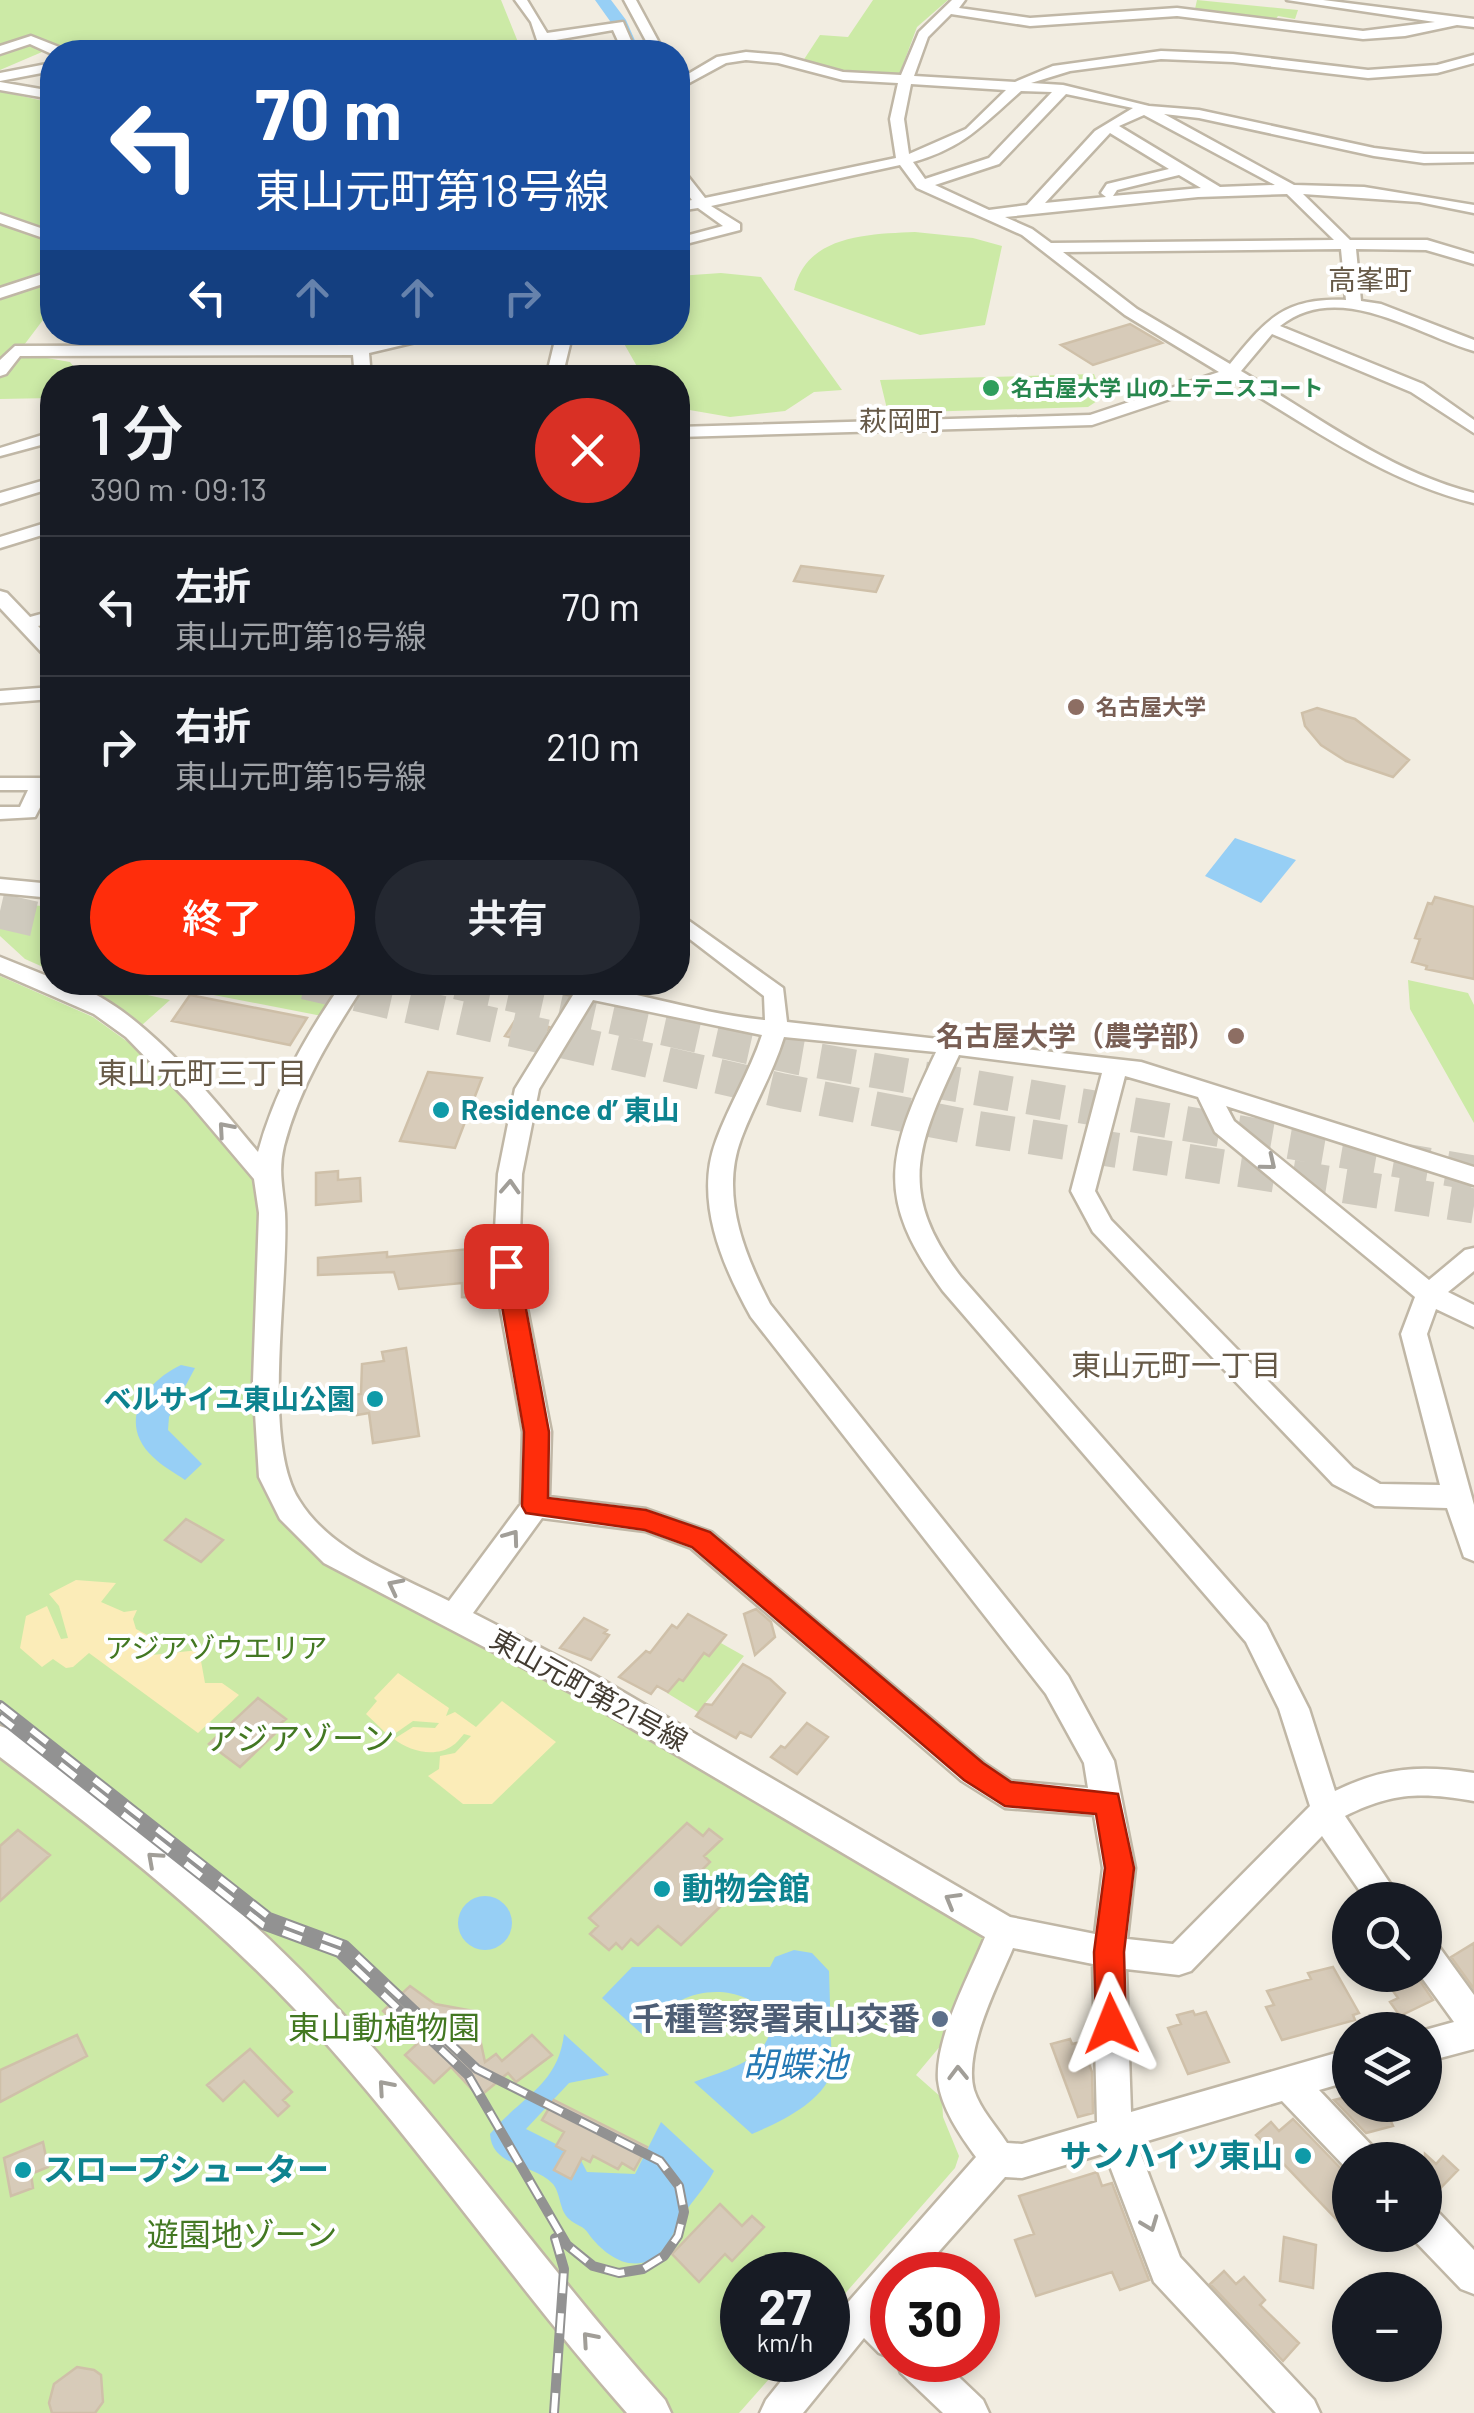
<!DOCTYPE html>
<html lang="ja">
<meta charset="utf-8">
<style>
:root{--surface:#171b24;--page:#242831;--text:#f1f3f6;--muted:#9ea1a6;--line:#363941;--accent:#ff2d0b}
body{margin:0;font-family:Barlow,"Noto Sans JP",sans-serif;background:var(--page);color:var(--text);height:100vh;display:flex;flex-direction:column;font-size:38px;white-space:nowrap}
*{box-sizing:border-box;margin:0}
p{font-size:32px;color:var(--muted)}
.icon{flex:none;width:55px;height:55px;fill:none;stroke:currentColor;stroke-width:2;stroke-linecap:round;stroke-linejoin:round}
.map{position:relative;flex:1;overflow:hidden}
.details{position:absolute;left:40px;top:365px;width:650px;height:630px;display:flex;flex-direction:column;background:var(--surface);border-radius:40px;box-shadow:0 5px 15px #0003}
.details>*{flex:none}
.top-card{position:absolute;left:40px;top:40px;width:650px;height:305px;border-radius:40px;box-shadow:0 5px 15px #0003;background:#1a4fa0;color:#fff;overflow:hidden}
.tools{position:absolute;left:1332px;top:1882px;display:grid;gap:20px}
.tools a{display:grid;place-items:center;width:110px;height:110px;border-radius:50%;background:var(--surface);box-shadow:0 5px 15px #0003;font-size:50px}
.speed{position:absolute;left:720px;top:2252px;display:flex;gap:20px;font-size:50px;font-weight:700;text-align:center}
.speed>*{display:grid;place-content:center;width:130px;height:130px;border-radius:50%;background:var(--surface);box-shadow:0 5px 15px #0003;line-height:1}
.speed small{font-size:25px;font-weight:400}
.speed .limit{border:15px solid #d22;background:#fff;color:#111}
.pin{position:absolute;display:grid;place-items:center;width:85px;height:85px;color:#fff;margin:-42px;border-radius:20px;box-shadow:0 5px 15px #0006}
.me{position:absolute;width:110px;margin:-55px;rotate:358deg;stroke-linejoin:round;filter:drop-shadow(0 0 8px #0008)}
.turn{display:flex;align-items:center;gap:35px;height:210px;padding:0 50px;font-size:45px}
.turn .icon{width:130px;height:130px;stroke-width:2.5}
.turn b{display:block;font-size:70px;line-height:85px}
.lanes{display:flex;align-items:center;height:95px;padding:0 50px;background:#0003;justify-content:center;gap:50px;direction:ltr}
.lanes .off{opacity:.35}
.round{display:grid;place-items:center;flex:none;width:105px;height:105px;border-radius:52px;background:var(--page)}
.head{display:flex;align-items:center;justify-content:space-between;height:170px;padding:0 50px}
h1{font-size:60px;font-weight:600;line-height:75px}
.cta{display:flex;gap:20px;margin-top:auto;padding:20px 50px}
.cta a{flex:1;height:115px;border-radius:60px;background:var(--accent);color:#fff;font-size:40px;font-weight:600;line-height:115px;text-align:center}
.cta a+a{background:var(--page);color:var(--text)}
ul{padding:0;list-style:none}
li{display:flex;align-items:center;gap:30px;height:140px;padding:0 50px;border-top:2px solid var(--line)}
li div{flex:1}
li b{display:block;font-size:38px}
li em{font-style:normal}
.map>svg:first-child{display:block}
.green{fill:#cceaa6}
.sand{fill:#fbecb8}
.water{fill:#97cff5}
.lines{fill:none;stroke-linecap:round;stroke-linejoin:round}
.river{fill:#97cff5;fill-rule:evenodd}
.building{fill:#d7cbb9;stroke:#cfc0a9;stroke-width:2.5}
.highway-tunnel{stroke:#cfcabe;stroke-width:35;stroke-dasharray:35 18;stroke-linecap:butt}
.minor-casing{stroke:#c0b7a6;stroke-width:5}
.minor{fill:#fff;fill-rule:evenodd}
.rail-casing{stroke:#929292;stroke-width:10}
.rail{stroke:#fff;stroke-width:6;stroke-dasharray:20;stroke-linecap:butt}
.oneway{stroke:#a19e98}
.route{fill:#ff2d0b;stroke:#a61d07;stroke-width:2.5}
.leisure-dot{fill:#2e9e5b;stroke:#fff;stroke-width:4}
.education-dot{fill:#8d6e63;stroke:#fff;stroke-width:4}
.culture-dot{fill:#0f9aa8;stroke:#fff;stroke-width:4}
.service-dot{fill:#5c6f8a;stroke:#fff;stroke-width:4}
.labels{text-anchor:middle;stroke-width:8;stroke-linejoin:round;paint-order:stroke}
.far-leisure-label{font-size:22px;font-weight:bold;fill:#27864d;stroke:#fff;text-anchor:start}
.far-education-label{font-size:22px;font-weight:bold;fill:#785e54;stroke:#fff;text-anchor:start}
.far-quarter-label{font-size:28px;fill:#675a48;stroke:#fff}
.education-label{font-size:28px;font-weight:bold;fill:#785e54;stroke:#fff;text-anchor:end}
.culture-label{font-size:28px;font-weight:bold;fill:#0d838f;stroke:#fff;text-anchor:start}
.park-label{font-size:28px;fill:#437822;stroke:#fff}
.street-label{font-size:28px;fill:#433c32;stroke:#fff}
.neighbourhood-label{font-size:30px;fill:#675a48;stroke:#fff}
.near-park-label{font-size:32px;fill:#437822;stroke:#fff}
.near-culture-label{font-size:32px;font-weight:bold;fill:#0d838f;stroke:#fff;text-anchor:start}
.near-service-label{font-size:32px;font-weight:bold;fill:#4e5e75;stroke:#fff;text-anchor:end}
.near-water-label{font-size:35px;font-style:italic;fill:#2579b5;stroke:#fff}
</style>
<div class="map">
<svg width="1474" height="2413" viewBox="0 0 1474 2413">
<rect width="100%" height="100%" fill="#f2ede1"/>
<path class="green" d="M0,0H501L522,52H123L93,40L56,46L0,70Z
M873,0H948L917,27L900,73L838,72L801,64L820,35L848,37Z
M1197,0L1298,10L1295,19L1278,16L1275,20L1195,9Z
M0,91L52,103V308L18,353L70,362L82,377L52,378V398L0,399Z
M915,232L973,238L1002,246L985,325L920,335L794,290C806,235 868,234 915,232Z
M721,273L761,277L842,390L814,392L785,411L730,417L678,408V378L643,377L618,333L678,332V276Z
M1094,374L1103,397L1088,407L888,413L880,380Z
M31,905L52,907V971L25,959L0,936V923Z
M0,976L93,1017L132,1045L218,1126L265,1195L254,1434L260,1478L275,1508L604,1710L984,1934L986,1947L947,2038L916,2075L942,2098L943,2117L959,2156L955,2168L828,2313V2275H742V2360H786L739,2413H0Z
M1408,980L1468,993L1474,1005V1123L1410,1009Z
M310,982L339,990L322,1016L152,983Z
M107,986L170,1000L142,1025L94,995V991Z
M712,1638L744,1656L698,1712L667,1693Z"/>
<path class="sand" d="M76,1580L116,1583L101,1602L124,1612L137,1610L133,1619L136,1629L155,1639L152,1655L199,1650L205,1683H222L239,1695L198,1733L89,1653L73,1667L66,1668L53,1659L42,1667L20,1648L26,1616L47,1606L61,1639L68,1638L59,1606L49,1594Z
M398,1673L449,1708L446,1716L455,1712L476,1727L502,1701L556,1742L492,1804H463L428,1776L439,1769L440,1756L455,1753L471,1736L464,1734C460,1738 457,1743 452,1746C435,1758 409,1751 394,1739L413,1727L435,1728L439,1723L413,1721L390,1737L366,1714L377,1701L374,1698Z"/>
<path class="water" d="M1235,838L1296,860L1261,903L1205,876Z
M181,1365L195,1368L169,1417L168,1430L202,1464L185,1480C175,1473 162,1466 153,1457C116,1422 145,1382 181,1365Z
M458 1923a27 27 0 1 1 54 0a27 27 0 1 1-54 0Z
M794,1950L812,1953L829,1971L832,2072C821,2103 782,2121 752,2134L694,2082C715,2074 742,2067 758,2052C807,2004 692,1953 644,2036L602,1998L632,1967H770L775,1957Z
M564,2034L609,2075L569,2083L526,2129L578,2155L587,2172L635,2174L661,2122L714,2171C705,2188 693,2200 683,2215C677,2224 674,2234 668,2243C643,2280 608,2261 588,2233C584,2226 575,2225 569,2219C559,2210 561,2194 553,2184C534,2163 492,2168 490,2134C520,2097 558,2086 564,2034Z"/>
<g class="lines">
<path class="river" d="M595,0H611L626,20L640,52H624L610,21Z"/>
</g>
<path class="building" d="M1130,324L1162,343L1093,365L1061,345Z
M801,566L883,576L876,592L794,581Z
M1317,708L1355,719L1409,760L1393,777L1346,761L1321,745L1305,726L1302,713Z
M1435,897L1474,907V979L1426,969L1427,966L1412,962L1420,939L1415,938L1428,903L1432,904Z
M190,995L307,1018L290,1045L172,1021Z
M516,1019L549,1027L538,1044L505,1036Z
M428,1072L482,1078L455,1148L400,1141Z
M338,1171V1180L360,1178L361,1201L316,1205V1173Z
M490,1247L492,1302L476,1304L475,1298L462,1297V1283L399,1289L394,1272L318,1275V1258L387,1252V1257Z
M406,1348L419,1436L373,1443L369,1413L357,1415V1410H353L352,1395L361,1394L362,1364L384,1361L382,1352Z
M186,1519L223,1540L201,1562L165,1540Z
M756,1609L771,1622L775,1637L755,1655L744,1614Z
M688,1614L726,1635L709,1656L704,1653L683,1681L679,1679L668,1692L657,1686L651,1694L619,1677L646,1651L650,1653L672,1625L677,1628Z
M584,1618L607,1630L604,1633L609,1635L591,1660L560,1648Z
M743,1664L770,1679L785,1693L751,1737L740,1732L736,1738L696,1716L705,1704L712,1705Z
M258,1698L286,1719L281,1723L284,1725L240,1767L209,1744Z
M807,1723L828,1737L797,1774L771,1757L781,1746L785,1748Z
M687,1823L703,1836L709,1829L722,1839L704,1856L710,1862L693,1879L723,1904L681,1945L658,1926L638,1945L631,1939L622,1949L616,1943L609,1950L590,1934L598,1926L589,1918Z
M18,1830L50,1855L0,1901V1846Z
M1474,1943V1989L1451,1957Z
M1333,1967L1359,2013L1353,2015L1355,2020L1282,2040L1266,2007L1274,2005L1267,1991L1311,1979L1308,1973Z
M1398,1975H1416L1433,2000L1400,2016L1390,2002L1398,1998L1386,1981Z
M410,1986L435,2004L474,2011L485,2062L496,2054L502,2061L532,2035L552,2055L516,2082L508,2073L479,2097L451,2067L434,2083L405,2055L417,2044L383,2011Z
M1193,2011L1195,2015L1206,2012L1229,2062L1188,2074L1168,2028L1181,2024L1177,2015Z
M77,2035L87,2056L0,2102V2070Z
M1070,2039L1072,2044L1081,2042L1092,2072L1093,2113L1078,2117L1051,2044Z
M250,2049L292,2092L283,2100L289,2106L278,2116L244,2081L223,2101L207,2085Z
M1350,2096V2105H1394L1400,2117L1390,2119L1393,2126L1366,2133L1334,2100Z
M554,2100L647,2147L634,2170L622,2163L618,2169L593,2156L590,2162L582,2158L571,2179L554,2170L565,2151L556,2146L564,2132L542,2120Z
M1293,2119L1350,2178V2210L1338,2221L1256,2135L1271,2122L1279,2131Z
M43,2142L48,2167L31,2174L33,2188L11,2196L4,2158Z
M1425,2154L1436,2164L1443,2156L1458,2170L1425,2204Z
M1097,2172L1102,2186L1112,2183L1149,2280L1120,2290L1112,2272L1036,2296L1015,2240L1034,2234L1019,2196Z
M720,2204L742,2226L752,2216L764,2227L732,2261L725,2254L699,2282L672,2254Z
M1284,2237L1316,2245L1313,2288L1280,2281Z
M1224,2271L1236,2284L1244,2277L1265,2300L1260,2305L1299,2343L1283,2361L1210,2284Z
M77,2367L94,2370L101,2375L103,2402L95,2413H52L49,2403L54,2384Z"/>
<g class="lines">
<path class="highway-tunnel" d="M0,911L52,923
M305,982L783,1091L974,1128L1474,1206
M457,982L796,1057L1474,1173"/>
<g class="minor-casing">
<path id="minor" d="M515,0H527L547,33L623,22L636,52H623L613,30L550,41L553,52H541L531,22Z
M624,0H636L664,52H652Z
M952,0H965L959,8L1030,18L1177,8L1363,31L1435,22L1287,0H1323L1474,19V27L1457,25L1405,36L1363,39L1177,16L1030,26L951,14L928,37L914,76L1015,82L1053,66L1161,51L1233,54L1368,70L1437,65L1474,55V63L1437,73L1368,78L1233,62L1161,59L1070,71L1031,83L1063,85L1149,106L1199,110L1374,148L1424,154H1474V162L1424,163L1374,156L1199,118L1164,114L1294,185L1364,187L1474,205V213L1419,202L1303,194L1350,240H1427L1474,254V264L1426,250L1356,249L1361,301L1381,304L1474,340V351C1415,334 1339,279 1280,326L1423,384L1474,420V433L1411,392L1272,334L1241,371C1315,415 1390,472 1474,493V503C1384,481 1309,426 1230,379L1092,425L678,437V427L1090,415L1219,372L1125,315L1022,235L917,188L900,165L711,206L740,224V230L678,246V238L723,226L698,208L678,211V203L692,200L678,182V169L683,170L705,198L896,158L890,119L898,83L843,80L778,63L746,60L726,63L678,89V80L717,57L746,52L781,55L843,72L901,75L919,32ZM911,84L1006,90L966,129L909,154L904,119ZM1021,91L1052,92L989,158L925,179L913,162C965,147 982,125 1021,91ZM1066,94L1133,108L1095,131L1027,205L989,210L935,185L999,164ZM1144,115L1275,185L1220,187L1119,126ZM1110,133L1169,169L1107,184L1101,193L1106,197L1045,203ZM1179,175L1201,188L1113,196L1117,190ZM1287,194L1334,240L1051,243L1032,229L1005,217L1198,197ZM1341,249L1346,300C1283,298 1267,319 1230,364L1137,309L1063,252Z
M31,36L64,49L66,52L52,54L30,44L0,54V46Z
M52,63V71L0,81V73Z
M0,82L52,91V99L0,90Z
M0,214L52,232V241L0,223Z
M52,271V281L0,298V288Z
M351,332H367L368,344L424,332H458L369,353L371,378H355L353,355L20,356L6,374L0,376V360L15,346L352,345Z
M557,332H573L565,365L574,378H557L549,365Z
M52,432V442L0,456V448Z
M52,478V488L0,504V493Z
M52,521V532L0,548V537Z
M0,591L7,593L30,617L52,611V623L38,626L52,641V658L45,656L0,608Z
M52,687V699L0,703V691Z
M0,778H52V790H49L35,817L0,819V807H20L28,790H0Z
M0,879L52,884V898L0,893Z
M678,913L783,988L787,1022L1141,1062L1474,1167V1185L1226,1106L1234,1121L1429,1280L1465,1250L1474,1248V1271L1448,1292L1474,1305V1327L1436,1309L1427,1334L1474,1505V1561L1464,1557L1447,1508L1375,1506L1333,1484L1093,1232L1071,1191L1102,1073L959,1055C917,1145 896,1192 961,1277L1266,1624L1309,1709L1335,1791C1384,1767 1421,1765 1474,1773V1801C1422,1792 1393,1792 1345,1816L1401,1900H1366L1322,1836L1191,1971L1179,1975L1126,1969L1131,2112L1350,2049V2081L1319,2090L1374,2148L1379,2160H1350V2172L1282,2101L1137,2144L1180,2257L1314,2400L1320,2413H1276L1154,2282L1105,2153L1022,2178L1005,2177L918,2275H892V2304L888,2310L892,2315V2358L879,2353L864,2338L803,2413H760L766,2400L798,2360H828V2325L976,2157C960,2135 941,2108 938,2080C935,2038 969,1976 985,1937L572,1693L324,1563L280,1519L259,1477L253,1381L259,1213L254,1179L187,1100L126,1037L94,1014L0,973V957L52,978V982C122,982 216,1102 258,1152C275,1090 306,1035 343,982H366C332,1034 300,1085 284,1146C278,1171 283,1188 285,1213C289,1286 261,1441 299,1500C331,1552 398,1575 449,1601L521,1504L523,1432L493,1267L498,1174L515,1089L573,995L541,987L538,982C616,982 688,1013 765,1020L764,996L678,930ZM593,1000L762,1035C750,1072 729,1105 716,1141C694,1200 722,1265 751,1317L1046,1694L1084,1763L1088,1788L1011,1781L984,1763L711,1532L646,1509L549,1497L551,1432L519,1267L522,1174L539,1089ZM784,1037L936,1052C888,1153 873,1196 943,1291L1246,1642L1279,1709L1310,1806L1173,1944L1127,1939L1135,1868L1114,1761L1068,1676L770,1304C744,1254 720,1195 741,1139C754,1104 773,1073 784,1037ZM1125,1076L1198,1097L1215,1132L1415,1297L1401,1334L1440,1485L1380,1484L1353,1468L1111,1220L1095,1191ZM542,1518L645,1531L691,1548L962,1781L1005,1808L1094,1815L1103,1868L1095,1934L1010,1917L594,1675L473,1613ZM1013,1948L1093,1964L1097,2122L1022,2144L1007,2143C996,2126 980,2109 974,2090C963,2051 998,1984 1013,1948Z
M0,1726L11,1730C118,1810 226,1891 318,1988C443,2118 545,2266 665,2400L671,2413H627C511,2282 414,2136 294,2008C205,1914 103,1835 0,1757Z
M1425,1940L1437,1944L1474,1995V2049L1425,2062V2030L1454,2022L1420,1975H1425Z
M1425,2207L1438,2212L1474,2250V2294L1461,2289L1412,2238L1425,2235Z
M896,2360H941L983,2400L989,2413H943L901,2373Z"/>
</g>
<use href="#minor" class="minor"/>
<g class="rail-casing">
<path id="rail" d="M0,1705L269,1917L345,1945L477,2069L660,2161L679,2186L684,2212L678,2236L664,2256L643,2269L619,2273L593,2266L567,2245L468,2075L339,1953L263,1925L0,1717
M554,2413L564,2269L555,2238"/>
</g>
<use href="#rail" class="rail"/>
</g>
<defs><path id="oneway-chevron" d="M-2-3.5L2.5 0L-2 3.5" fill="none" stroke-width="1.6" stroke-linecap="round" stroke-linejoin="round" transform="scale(2.5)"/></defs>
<g class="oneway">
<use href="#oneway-chevron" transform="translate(225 1129) rotate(-131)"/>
<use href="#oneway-chevron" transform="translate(1269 1163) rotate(39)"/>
<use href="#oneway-chevron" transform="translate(510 1187) rotate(-87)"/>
<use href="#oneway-chevron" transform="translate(512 1537) rotate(-54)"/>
<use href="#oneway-chevron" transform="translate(395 1586) rotate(-153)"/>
<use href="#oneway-chevron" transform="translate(154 1859) rotate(-138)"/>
<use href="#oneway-chevron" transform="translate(952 1900) rotate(-150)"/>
<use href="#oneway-chevron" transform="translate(958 2073) rotate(-91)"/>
<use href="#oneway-chevron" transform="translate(385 2087) rotate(-131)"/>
<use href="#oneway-chevron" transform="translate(1150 2224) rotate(69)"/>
<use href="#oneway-chevron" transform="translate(589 2339) rotate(-131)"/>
</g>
<path class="route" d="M506,1258L518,1266L549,1432L548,1498L646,1510L710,1532L983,1763L1011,1782L1118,1794L1134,1868L1124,1952L1126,2024L1122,2035L1111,2039L1101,2035L1096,2024L1094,1952L1105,1868L1096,1814L1005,1806L964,1780L692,1547L645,1530L526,1513L522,1506L524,1432L495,1266Z"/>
<circle class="leisure-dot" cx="991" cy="388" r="10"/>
<g class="education-dot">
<circle cx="1076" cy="707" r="10"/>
<circle cx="1236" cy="1036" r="10"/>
</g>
<g class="culture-dot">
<circle cx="441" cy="1110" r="10"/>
<circle cx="375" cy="1399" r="10"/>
<circle cx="662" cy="1889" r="10"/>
<circle cx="1303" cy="2156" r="10"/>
<circle cx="23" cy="2170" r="10"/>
</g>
<circle class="service-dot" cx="940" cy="2019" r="10"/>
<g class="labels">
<g class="far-leisure-label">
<text x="1011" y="396">名古屋大学 山の上テニスコート</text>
</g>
<g class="far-education-label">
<text x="1096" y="715">名古屋大学</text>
</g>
<g class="far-quarter-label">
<text x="1370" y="290">高峯町</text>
<text x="901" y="431">萩岡町</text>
</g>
<g class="education-label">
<text x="1216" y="1046">名古屋大学（農学部）</text>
</g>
<g class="culture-label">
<text x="461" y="1120">Residence d’ 東山</text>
<text x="355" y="1409" text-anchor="end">ベルサイユ東山公園</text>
</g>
<g class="park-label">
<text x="216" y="1658">アジアゾウエリア</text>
</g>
<g class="street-label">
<text transform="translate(589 1690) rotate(29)" y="10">東山元町第21号線</text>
</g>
<g class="neighbourhood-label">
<text x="202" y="1084">東山元町三丁目</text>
<text x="1176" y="1376">東山元町一丁目</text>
</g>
<g class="near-park-label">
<text x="300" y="1750">アジアゾーン</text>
<text x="384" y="2039">東山動植物園</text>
<text x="242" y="2246">遊園地ゾーン</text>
</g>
<g class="near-culture-label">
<text x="682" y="1900">動物会館</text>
<text x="1283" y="2167" text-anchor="end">サンハイツ東山</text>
<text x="43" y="2181">スロープシューター</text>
</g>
<g class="near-service-label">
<text x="920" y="2030">千種警察署東山交番</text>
</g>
<g class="near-water-label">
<text x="795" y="2077">胡蝶池</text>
</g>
</g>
</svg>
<div class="tools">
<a><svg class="icon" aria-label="search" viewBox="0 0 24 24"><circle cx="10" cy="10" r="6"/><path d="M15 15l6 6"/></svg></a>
<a><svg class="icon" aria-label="layers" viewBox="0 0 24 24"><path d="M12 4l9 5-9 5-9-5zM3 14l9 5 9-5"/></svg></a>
<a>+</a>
<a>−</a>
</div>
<div class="speed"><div>27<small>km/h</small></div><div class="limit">30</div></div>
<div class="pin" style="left:506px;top:1266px;background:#d93025"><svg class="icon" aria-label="arrive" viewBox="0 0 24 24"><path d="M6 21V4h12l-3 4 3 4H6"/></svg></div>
<svg class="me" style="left:1111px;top:2024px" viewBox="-20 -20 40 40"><path d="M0-17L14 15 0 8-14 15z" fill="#ff2d0b" stroke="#fff" stroke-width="4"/></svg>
<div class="top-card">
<div class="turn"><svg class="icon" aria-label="left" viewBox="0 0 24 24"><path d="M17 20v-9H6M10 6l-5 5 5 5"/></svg><div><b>70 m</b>東山元町第18号線</div></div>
<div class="lanes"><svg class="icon" aria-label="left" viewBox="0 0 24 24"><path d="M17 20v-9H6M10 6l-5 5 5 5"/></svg><svg class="icon off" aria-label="ahead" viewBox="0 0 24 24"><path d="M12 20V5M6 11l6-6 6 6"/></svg><svg class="icon off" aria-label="ahead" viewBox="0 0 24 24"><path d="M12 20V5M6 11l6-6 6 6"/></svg><svg class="icon off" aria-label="right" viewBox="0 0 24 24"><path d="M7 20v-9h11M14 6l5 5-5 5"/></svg></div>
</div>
<section class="details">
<div class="head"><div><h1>1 分</h1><p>390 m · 09:13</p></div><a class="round" style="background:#d93025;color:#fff"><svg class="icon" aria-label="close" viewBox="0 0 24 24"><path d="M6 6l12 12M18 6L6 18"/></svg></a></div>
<ul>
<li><svg class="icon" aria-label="left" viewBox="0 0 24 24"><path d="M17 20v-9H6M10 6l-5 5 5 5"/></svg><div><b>左折</b><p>東山元町第18号線</p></div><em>70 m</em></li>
<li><svg class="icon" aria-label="right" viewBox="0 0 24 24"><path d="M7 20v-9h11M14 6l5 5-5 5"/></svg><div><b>右折</b><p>東山元町第15号線</p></div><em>210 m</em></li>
</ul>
<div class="cta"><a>終了</a><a>共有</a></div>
</section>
</div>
